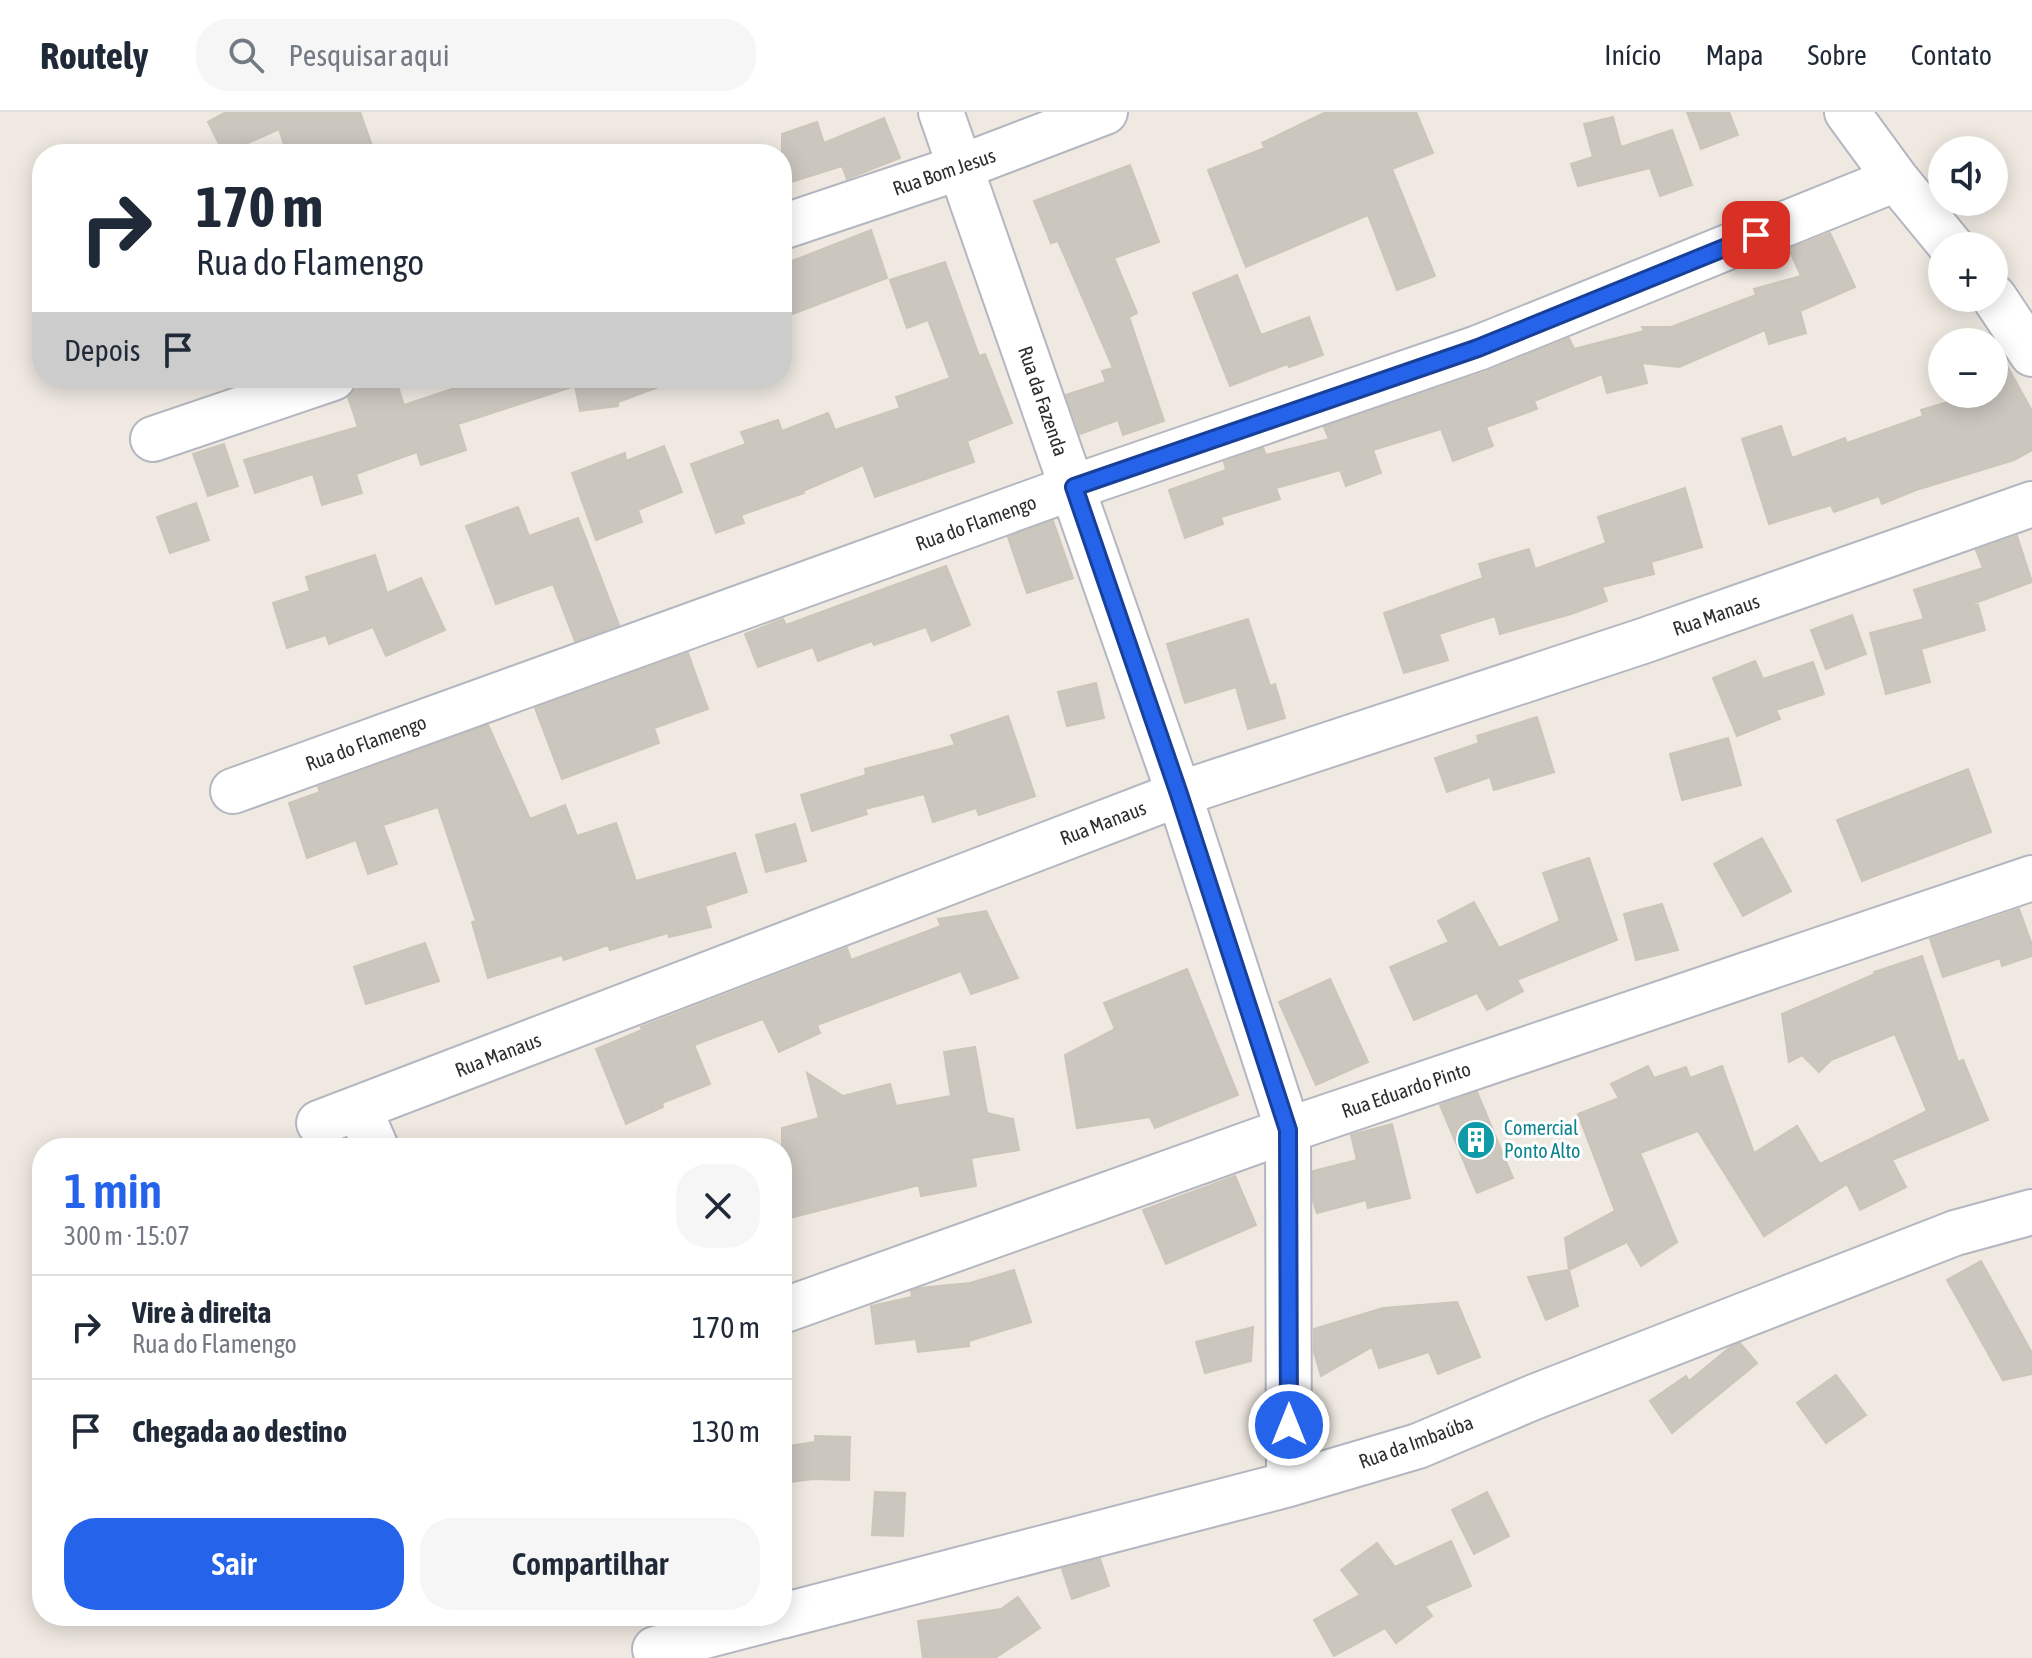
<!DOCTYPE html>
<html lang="pt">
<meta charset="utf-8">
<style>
:root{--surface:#fff;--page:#f6f6f7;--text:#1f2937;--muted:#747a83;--line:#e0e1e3;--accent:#2563eb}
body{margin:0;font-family:"Asap Condensed",sans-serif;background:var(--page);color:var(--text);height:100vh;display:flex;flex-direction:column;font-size:30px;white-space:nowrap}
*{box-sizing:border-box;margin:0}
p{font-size:26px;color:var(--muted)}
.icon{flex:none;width:44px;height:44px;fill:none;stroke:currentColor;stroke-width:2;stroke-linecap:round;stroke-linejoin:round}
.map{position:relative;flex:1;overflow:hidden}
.drawer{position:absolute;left:32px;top:1026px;width:760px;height:488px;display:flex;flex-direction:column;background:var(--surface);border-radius:32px;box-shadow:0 4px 20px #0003}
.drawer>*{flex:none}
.banner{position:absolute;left:32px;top:32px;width:760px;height:244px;border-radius:32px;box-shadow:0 4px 20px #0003;background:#fff;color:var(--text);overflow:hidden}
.tools{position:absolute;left:1928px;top:24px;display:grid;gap:16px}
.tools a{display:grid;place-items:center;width:80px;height:80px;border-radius:50%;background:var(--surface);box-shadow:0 4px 20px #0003;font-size:40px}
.pin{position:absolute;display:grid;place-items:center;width:68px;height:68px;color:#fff;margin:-34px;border-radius:16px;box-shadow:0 4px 12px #0006}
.me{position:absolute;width:88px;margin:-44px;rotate:0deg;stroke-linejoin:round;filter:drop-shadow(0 0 6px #0008)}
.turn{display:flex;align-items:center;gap:28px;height:168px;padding:0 32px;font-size:36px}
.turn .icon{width:104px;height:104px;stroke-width:2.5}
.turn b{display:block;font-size:56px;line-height:68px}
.then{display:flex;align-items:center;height:76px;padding:0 32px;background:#0003;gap:16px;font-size:30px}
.round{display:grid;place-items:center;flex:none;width:84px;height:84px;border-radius:32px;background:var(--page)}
.summary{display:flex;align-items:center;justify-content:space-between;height:136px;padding:0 32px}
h1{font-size:48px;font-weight:600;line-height:60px;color:var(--accent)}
.action{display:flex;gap:16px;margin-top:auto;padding:16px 32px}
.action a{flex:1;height:92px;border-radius:32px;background:var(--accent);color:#fff;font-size:32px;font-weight:600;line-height:92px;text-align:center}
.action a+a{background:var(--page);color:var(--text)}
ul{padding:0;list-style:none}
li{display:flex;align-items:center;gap:24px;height:104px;padding:0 32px;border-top:2px solid var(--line)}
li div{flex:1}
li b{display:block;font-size:30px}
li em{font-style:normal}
header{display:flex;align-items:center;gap:48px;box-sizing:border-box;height:112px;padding:0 40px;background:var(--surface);border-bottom:2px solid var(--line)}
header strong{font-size:38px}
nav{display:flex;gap:44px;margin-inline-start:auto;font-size:28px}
.search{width:560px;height:72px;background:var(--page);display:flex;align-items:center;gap:20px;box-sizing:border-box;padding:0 28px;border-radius:32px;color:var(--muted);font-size:30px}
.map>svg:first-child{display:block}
.building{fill:#cbc7bf;stroke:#cbc5ba;stroke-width:2}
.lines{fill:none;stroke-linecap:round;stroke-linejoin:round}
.minor-casing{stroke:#b4b7c1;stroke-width:48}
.minor{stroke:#fff;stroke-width:44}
.route-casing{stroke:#184099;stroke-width:20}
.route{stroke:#2563eb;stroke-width:14}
.labels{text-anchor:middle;stroke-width:6;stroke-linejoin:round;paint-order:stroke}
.street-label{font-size:20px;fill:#2e2e2e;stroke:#fff}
.culture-label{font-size:20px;fill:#0d838f;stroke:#fff;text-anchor:start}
</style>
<header>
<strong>Routely</strong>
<div class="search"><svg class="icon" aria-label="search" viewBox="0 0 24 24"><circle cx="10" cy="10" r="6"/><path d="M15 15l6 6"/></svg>Pesquisar aqui</div>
<nav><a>Início</a><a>Mapa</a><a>Sobre</a><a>Contato</a></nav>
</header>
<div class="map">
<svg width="2032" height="1546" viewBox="0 0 2032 1546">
<rect width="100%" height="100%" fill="#efe9e1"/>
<path class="building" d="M226,0H360L375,42H287L279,17L224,42L208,10Z
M1326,0H1416L1433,41L1392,57L1435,164L1397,178L1368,103L1246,155L1208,58L1265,36L1262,31Z
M1687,0H1729L1738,23L1701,37Z
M1613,5L1621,35L1672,18L1692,73L1660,84L1650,56L1578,74L1571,52L1593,45L1584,12Z
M884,6L900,46L847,67L842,54L782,73V22L817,10L824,31Z
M1130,53L1159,130L1114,146L1137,201L1129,205L1164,309L1123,323L1118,308L1080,322L1066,283L1106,270L1102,259L1113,256L1058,129L1051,131L1034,89Z
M871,118L887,166L782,206V153Z
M1830,121L1855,175L1800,199L1806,221L1769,232L1765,218L1679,255L1642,251L1647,271L1607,281L1602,262L1534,289L1537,297L1486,315L1493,334L1453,349L1441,317L1373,338L1381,361L1346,374L1340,358L1276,376L1280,387L1221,405L1223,412L1185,426L1169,378L1226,358L1224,350L1263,336L1266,343L1329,327L1324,315L1486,260L1569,226L1574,237L1644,219L1642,215H1671L1756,183L1754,177L1801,164L1789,137Z
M945,150L979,244L985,242L1012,311L967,329L974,350L875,385L863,353L803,379L804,381L741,403L744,411L716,421L691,352L746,332L741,320L778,308L782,319L828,301L835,318L900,296L896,285L950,266L928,208L907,216L890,168Z
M1237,163L1261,223L1309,205L1323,243L1289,255L1287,252L1230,274L1193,181Z
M1994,230L2032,299V338L2014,348L1916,378L1882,392L1879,384L1834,400L1831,393L1769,412L1742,327L1781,314L1792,346L1845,326L1847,331L1923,304L1921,298L1969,284L1968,282H1994Z
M389,266H395L404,293L458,275L455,266H674L675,269L618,290V294L580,299L575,274L458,312L466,338L421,353L417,340L356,362L362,381L322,393L313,362L255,381L244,348L358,315L348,285L354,278Z
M224,332L238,374L208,384L193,342Z
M664,334L682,380L638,398L642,410L596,428L572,361L625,341L626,349Z
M1685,376L1702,435L1651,450L1654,462L1602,475L1607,489L1571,502L1500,522L1495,504L1439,522L1448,548L1404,561L1384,501L1483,466L1479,452L1529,437L1535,457L1606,431L1598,405Z
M196,391L209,428L170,441L157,405Z
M518,395L529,424L578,406L619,513L575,529L553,472L496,492L466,414Z
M1053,409L1073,466L1027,481L1008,425Z
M2017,424L2032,470L1959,497L1978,493L1985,518L1921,537L1930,570L1886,582L1870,521L1924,507L1914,478L1983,456L1976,438Z
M375,443L387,481L421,466L445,518L386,544L373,515L329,532L326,523L287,536L273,491L310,479L306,465Z
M946,454L970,513L932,529L926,515L874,533L872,529L818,549L813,535L758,555L745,522L783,507L786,513Z
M1852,503L1866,542L1826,557L1811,518Z
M1248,507L1270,574L1275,572L1285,606L1248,617L1236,575L1185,591L1167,532Z
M688,541L708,597L654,616L659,631L562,667L535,596Z
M1755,549L1763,567L1813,550L1824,582L1776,598L1780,607L1737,624L1713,566Z
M1096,571L1104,606L1067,614L1058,580Z
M1008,604L1035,684L979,703L976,696L933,710L924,682L865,697L867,702L812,719L801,683L866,663L865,657L955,633L951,623Z
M1537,605L1554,660L1494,678L1490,665L1447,680L1435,646L1479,631L1477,624Z
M488,613L530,707L565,693L577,724L616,711L636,769L735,741L747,780L705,794L711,815L669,825L668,821L610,838L608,833L564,848L562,843L488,866L472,810L476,809L438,695L383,713L397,752L368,762L356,728L307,746L289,691L320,680L318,675Z
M1728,626L1741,673L1682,688L1670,642Z
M1968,657L1991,720L1862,769L1837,708Z
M795,712L806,749L766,760L756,723Z
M1762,726L1791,779L1743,804L1714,752Z
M1589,746L1617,828L1517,868L1523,879L1487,898L1477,881L1414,908L1390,855L1449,830L1438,809L1474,790L1499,836L1560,809L1543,761Z
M1662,792L1678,838L1636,848L1624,802Z
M2019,797L2032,833V844L2002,854L2000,846L1943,865L1930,827Z
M986,799L1018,866L971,882L961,859L817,913L820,921L779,940L763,907L694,933L710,972L662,991L663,995L626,1012L596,937L642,918L641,915L847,836L851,848L941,814L938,807Z
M425,831L439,869L366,892L354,855Z
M1922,844L1958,950L1963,948L1988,1008L1892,1048L1906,1075L1860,1098L1847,1072L1764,1124L1698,1019L1640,1041L1677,1130L1641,1154L1627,1130L1569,1158L1565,1126L1615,1099L1578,1002L1619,986L1611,972L1648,954L1654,966L1686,955L1690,966L1722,954L1754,1041L1797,1014L1820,1052L1927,999L1895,922L1831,948L1819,960L1802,943L1789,950L1782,902L1875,862L1874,860Z
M1187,857L1238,983L1155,1016L1150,1005L1077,1016L1065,943L1115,917L1104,891Z
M1330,867L1368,950L1316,973L1279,890Z
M975,935L987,1001L1013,1007L1019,1038L971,1046L976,1074L921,1084L919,1073L782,1108V1016L819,1006L807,961L843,984L890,972L896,994L951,984L944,940Z
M1477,980L1513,1066L1477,1081L1440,993Z
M1392,1012L1410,1086L1368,1096L1366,1088L1317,1101L1313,1089V1059L1357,1048L1351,1023Z
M1235,1064L1256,1113L1166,1152L1143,1098Z
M1981,1149L2032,1241V1262L2003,1268L1947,1168Z
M1014,1158L1031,1210L969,1229V1234L918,1240L916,1227L876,1232L871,1194L912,1185L911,1179L919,1176L970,1171Z
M1569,1158L1578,1194L1546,1208L1528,1165Z
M1457,1190L1480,1245L1438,1262L1429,1240L1379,1256L1372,1235L1321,1264L1314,1240V1217L1383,1196Z
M1253,1215L1251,1249L1205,1261L1196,1230Z
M1740,1231L1757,1251L1672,1321L1650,1289L1686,1264L1689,1269L1729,1236Z
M1836,1263L1866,1303L1826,1331L1797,1291Z
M815,1324L850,1325L849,1368L813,1367L782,1371V1335L815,1330Z
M875,1380L905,1381L903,1424L872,1423Z
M1487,1380L1509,1424L1474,1442L1452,1398Z
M1451,1429L1471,1474L1425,1494L1432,1504L1396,1531L1385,1516L1334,1544L1314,1508L1360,1483L1341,1458L1377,1431L1395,1455Z
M1100,1447L1109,1474L1072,1487L1062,1457Z
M1018,1485L1040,1516L995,1546H923L918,1509L1001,1497Z"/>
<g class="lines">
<g class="minor-casing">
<path id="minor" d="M941,0L1179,682L1288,1018L1289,1372
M1847,0L1896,67L1951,134
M782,115L961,55L1105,0
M1994,185L2032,242
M153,327L333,266
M233,679L1074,375L1478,236L1896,67
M359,996L376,1036
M319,1011L1179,682L1643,529L2032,392
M782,1199L1288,1018L2032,766
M782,1504L1289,1372L1418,1334L1534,1285L1955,1121L2032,1100
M655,1537L781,1504"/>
</g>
<use href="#minor" class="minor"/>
</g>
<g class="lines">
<g class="route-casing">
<path id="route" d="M1289,1313L1288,1018L1179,682L1074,375L1478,236L1756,123"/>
</g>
<use href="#route" class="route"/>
</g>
<defs>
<g id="building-disc" transform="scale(2)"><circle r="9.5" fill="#0f9aa8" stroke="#fff"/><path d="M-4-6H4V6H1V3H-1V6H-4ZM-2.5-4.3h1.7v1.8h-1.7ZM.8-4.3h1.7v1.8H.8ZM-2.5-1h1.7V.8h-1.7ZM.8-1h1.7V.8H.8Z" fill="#fff"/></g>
</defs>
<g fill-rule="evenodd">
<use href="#building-disc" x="1476" y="1028"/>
</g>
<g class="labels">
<g class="street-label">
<text transform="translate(944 60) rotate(-19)" y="7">Rua Bom Jesus</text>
<text transform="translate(1043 289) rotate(71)" y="7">Rua da Fazenda</text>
<text transform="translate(976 411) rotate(-20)" y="7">Rua do Flamengo</text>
<text transform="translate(1716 503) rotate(-19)" y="7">Rua Manaus</text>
<text transform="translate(366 631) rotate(-20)" y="7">Rua do Flamengo</text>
<text transform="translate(1103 711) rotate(-21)" y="7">Rua Manaus</text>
<text transform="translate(498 943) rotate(-21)" y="7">Rua Manaus</text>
<text transform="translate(1406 978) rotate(-19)" y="7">Rua Eduardo Pinto</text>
<text transform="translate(1416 1330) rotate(-20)" y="7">Rua da Imbaúba</text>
</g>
<g class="culture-label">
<text x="1504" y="1023">Comercial<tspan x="1504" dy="23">Ponto Alto</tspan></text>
</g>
</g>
</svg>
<div class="tools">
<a><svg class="icon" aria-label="sound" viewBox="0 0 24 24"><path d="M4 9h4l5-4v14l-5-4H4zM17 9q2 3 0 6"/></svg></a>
<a>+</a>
<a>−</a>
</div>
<div class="pin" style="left:1756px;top:123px;background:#d93025"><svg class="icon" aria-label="arrive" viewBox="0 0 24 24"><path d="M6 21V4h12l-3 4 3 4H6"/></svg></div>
<svg class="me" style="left:1289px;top:1313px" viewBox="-20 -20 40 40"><circle r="17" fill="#2563eb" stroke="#fff" stroke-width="3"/><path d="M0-11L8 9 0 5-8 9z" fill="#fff"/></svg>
<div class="banner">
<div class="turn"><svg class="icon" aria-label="right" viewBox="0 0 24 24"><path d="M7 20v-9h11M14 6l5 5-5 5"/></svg><div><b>170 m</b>Rua do Flamengo</div></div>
<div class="then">Depois<svg class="icon" aria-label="arrive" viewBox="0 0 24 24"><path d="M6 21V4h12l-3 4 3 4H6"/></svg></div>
</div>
<section class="drawer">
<div class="summary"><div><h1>1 min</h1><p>300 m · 15:07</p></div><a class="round"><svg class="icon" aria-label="close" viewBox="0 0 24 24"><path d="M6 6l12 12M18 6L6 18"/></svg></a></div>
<ul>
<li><svg class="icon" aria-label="right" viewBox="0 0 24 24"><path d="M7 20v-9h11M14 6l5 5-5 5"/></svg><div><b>Vire à direita</b><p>Rua do Flamengo</p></div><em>170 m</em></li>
<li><svg class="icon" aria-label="arrive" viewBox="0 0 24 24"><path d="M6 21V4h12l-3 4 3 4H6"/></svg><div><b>Chegada ao destino</b></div><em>130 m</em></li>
</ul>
<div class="action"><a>Sair</a><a>Compartilhar</a></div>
</section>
</div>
